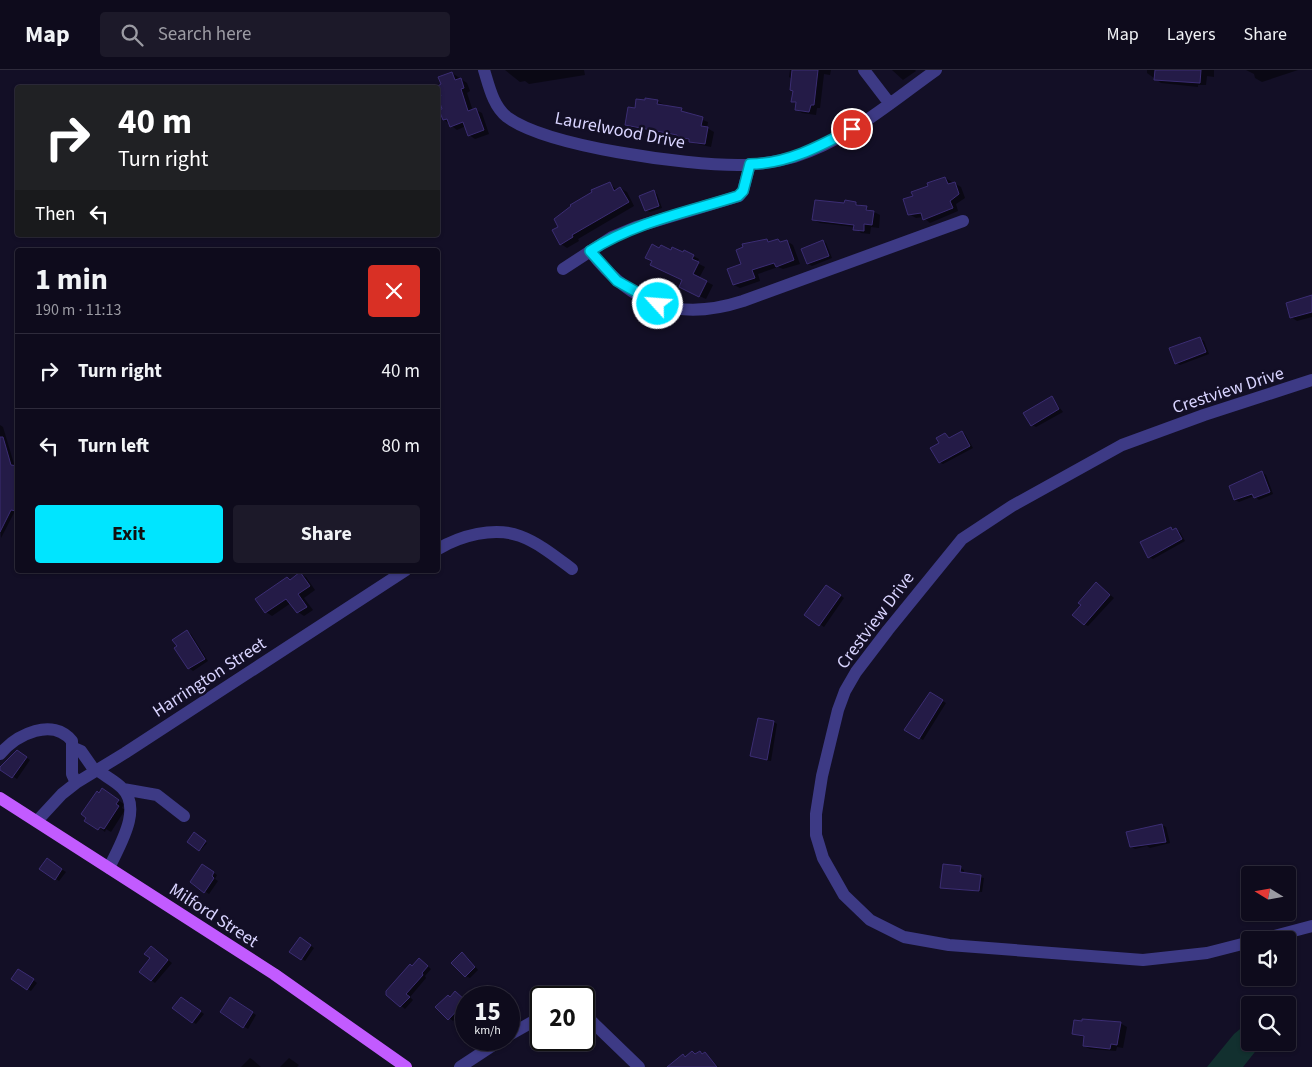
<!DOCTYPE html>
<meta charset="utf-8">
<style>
:root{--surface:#0e0b1c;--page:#1c1929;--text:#f1f3f6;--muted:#9b9ba3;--line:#2e2b3b;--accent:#00e5ff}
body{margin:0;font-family:"Source Sans 3",sans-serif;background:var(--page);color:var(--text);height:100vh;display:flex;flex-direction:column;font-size:19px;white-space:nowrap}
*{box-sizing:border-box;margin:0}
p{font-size:16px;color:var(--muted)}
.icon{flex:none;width:28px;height:28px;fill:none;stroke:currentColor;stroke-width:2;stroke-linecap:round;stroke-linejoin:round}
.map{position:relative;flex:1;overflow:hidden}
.drawer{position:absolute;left:15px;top:178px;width:425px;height:325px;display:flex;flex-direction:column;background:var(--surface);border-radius:5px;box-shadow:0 1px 4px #0004,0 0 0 1px var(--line)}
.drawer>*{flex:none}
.banner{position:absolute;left:15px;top:15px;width:425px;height:152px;border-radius:5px;box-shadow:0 1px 4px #0004,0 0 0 1px var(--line);background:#202124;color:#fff;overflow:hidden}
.needle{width:32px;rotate:281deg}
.controls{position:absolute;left:1241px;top:796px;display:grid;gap:10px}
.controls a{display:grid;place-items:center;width:55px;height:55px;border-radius:5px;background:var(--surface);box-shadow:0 1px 4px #0004,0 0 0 1px var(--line);font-size:25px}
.speed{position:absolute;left:455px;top:916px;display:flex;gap:10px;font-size:25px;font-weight:700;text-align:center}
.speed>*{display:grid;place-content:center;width:65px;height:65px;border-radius:50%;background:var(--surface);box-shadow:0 1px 4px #0004,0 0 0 1px var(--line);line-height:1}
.speed small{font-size:12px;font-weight:400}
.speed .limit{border:2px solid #111;border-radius:8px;background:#fff;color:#111}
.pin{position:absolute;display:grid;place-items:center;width:42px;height:42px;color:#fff;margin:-21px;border:2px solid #fff;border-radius:50%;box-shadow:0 1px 5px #0007}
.me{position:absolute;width:55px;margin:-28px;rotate:296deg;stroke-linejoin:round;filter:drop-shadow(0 0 4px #0008)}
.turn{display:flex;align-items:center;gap:18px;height:105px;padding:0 20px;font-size:22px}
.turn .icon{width:65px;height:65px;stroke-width:2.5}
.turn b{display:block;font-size:35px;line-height:42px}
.then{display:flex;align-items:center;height:48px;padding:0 20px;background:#0003;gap:10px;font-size:19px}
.round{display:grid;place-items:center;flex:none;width:52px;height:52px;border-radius:5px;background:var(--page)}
.headline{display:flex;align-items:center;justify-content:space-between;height:85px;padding:0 20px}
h1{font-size:30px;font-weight:700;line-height:38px}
.primary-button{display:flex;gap:10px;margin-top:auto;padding:10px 20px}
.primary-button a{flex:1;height:58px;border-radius:5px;background:var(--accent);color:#111;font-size:20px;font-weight:700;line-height:58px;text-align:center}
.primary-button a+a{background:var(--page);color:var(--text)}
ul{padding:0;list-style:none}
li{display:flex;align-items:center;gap:15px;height:75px;padding:0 20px;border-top:1px solid var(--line)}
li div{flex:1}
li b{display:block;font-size:19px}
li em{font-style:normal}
header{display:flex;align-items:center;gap:30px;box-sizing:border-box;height:70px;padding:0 25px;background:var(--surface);border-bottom:1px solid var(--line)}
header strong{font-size:24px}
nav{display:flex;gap:28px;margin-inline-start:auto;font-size:18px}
.search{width:350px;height:45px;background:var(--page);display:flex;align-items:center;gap:12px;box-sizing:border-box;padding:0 18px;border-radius:5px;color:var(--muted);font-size:19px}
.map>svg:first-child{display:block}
.green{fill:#12302f}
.shadow{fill:#0007}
.building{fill:#241b47;stroke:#3b2d73}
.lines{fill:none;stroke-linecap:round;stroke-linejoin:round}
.minor{stroke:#3d3a85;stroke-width:12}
.major{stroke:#c25bff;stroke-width:12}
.route-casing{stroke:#0095a6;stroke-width:12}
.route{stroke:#00e5ff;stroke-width:9}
.labels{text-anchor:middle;stroke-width:5;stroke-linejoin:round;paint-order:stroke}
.street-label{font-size:18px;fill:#d9d4ff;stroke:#130f26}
</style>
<header>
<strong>Map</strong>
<div class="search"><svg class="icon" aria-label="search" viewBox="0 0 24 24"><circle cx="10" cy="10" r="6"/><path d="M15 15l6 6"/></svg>Search here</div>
<nav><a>Map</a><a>Layers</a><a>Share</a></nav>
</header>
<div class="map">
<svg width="1312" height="997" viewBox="0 0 1312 997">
<rect width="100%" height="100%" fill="#130f26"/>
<path class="green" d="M1250,951V972L1262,973L1243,997H1207L1234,964Z"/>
<path class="shadow" d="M505,0H584L585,5L529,14L525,11L520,12Z
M790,0H831L830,5L824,4L820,38H817L816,45L802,43L796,39L797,34L793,31L794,21L792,9L789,7Z
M892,0H915L916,1L903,10Z
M1147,0H1214V7L1207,6L1206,15H1198V17L1161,13L1147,3Z
M1246,0H1298L1262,12L1255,8L1254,4Z
M452,3L467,13L470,21L467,23L473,41L476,40L482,43L489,64L475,69L469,65L466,56L457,60L444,50L443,27Z
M658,32L708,52L707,58L714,62L711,77L697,74L679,66L633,58L626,54L636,40Z
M945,108L961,117L965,128L956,134L958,141L930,153L923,147L916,148L909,144L914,127Z
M610,114L617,120L620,118L627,122L634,136L578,169L579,171L567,178L561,174L562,143L602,116Z
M653,122L657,124L662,138L650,142L646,140Z
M856,133L880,145L879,158L871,157L870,164L861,163L855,157L820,153L814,150L845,134Z
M766,170L771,173L778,170L782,172L787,171L793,175L800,194L783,199L778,197L758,204L760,211L740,218L734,215L742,195L744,175Z
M822,171L826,173L832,188L812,196L808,194L803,179Z
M660,180L693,186L699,189L697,193L705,197L699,208L713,215L706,229L686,220L683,210Z
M1312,227V247L1297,251L1291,247Z
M1200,269L1204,271L1209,284L1180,295L1176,293Z
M1052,328L1063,342L1036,357L1032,355Z
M0,355L3,357L15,397H18V442L15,441L1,468Z
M962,362L965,364L973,378L943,394L939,392L941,374L945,364L950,369Z
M1262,402L1266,405L1273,424L1259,430L1254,426L1239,432L1235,430L1231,417Z
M1171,459L1180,462L1185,471L1153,489L1149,487Z
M300,504L306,507L315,520L304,528L313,540L304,546L298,542L291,533L272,546L266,542L287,508L291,510Z
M1097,514L1114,528L1088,556L1084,554L1083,534Z
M831,519L844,528L824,557L806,545Z
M187,562L191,564L208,591L193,601L189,598Z
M931,624L946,633L923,670L906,659Z
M774,652L777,654L771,691L756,688L752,686Z
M17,681L30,690L17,709L1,699Z
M109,724L124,734L122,738L125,740L111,762L106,759L105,762L88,748Z
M1162,755L1166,757L1170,773L1150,778L1147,776L1135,779L1131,776L1128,763Z
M194,764L207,773L201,780L188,771Z
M47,790L66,802L59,811L56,809Z
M203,795L217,805L215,809L218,811L209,824L191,812Z
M960,798L964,800V804L984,808L982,822L941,817Z
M304,871L314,878L305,891L301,888Z
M152,877L172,893L155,913L141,902L151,888Z
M466,886L478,900L470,908L466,906Z
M423,892L431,899L425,906L426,908L410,927L413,930L405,939L387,924L413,897Z
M23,902L37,913L31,921L27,919Z
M456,922L466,931V937L453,951L437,937Z
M230,928L256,945L248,959L221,942Z
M185,930L204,944L196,954L193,952Z
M1099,950L1120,953L1127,957L1123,978L1117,977L1116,981L1090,979L1084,976L1085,968L1074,964L1099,953Z
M692,982L697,985L700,982L705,984L719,997H674L683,986L686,987Z
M250,988L253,990L261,997H241Z
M289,988L299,995L297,997H280Z"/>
<path class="building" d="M792,0H818L814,35H811L809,42L795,40L796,32H791L793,21L790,20Z
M1155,0H1201L1200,13L1154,10Z
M452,2L455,10L461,8L464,18L461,19L468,41L476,38L484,60L468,66L463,52L450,57L447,49L443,50L439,40L442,39L438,27L441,26L438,16L441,14L438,7Z
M645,28L658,30L657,34L682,38L681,41L703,47L701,56L708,57L705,74L689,72V69L677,67V65L625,55L628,37L635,38L636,29L645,30Z
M945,107L948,114L955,112L959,124L950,131L953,138L923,150L921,143L908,145L903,129L913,126L911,122L928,116L927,113Z
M610,112L614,121L620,117L629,132L572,165L573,167L560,175L552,160L558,157L554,149L571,136L570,135L592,122L591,120Z
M654,120L659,136L645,141L639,126Z
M815,130L844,133L845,130L856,132V135L867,136L866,140L874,141L872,155L864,154V161L853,160L854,155L812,150Z
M767,169L768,172L778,169L780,172L787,170L794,190L776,197L774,193L752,200L755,208L733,215L727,199L741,194L736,180L743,177L742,174Z
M823,170L829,186L807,194L801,179Z
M652,174L659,178L661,175L671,180L672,177L683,182L684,180L694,185L692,189L699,192L693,204L707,211L699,227L679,217L682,210L650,195L652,191L645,188Z
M1312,225V242L1290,248L1286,233Z
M1200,267L1206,282L1175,294L1169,278Z
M1052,326L1059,339L1031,356L1023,343Z
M962,361L970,376L939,393L930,378L939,373L936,368L945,363L949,368Z
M0,367H3L11,395L18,396L16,441L11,440L0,462Z
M1262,401L1270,422L1254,428L1252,424L1234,430L1229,416Z
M1171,457L1172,460L1176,458L1182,469L1148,488L1140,472Z
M300,502L310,516L298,524L307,537L297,543L286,529L265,543L255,529L287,507L290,510Z
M1096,512L1110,525L1084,555L1072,545L1081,535L1078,533Z
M826,515L841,525L819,556L804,545Z
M187,560L205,589L188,599L174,578L177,576L172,570Z
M930,622L943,630L919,669L904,660Z
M758,648L774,651L767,690L750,686Z
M17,680L27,687L12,708L0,700V697Z
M102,718L119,730L116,734L119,736L104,759L100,757L98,760L84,751L86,748L81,744L97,721L99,723Z
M1162,754L1166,772L1130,777L1126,762Z
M194,762L206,771L199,781L187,772Z
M47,788L62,799L55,810L39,799Z
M202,794L214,802L212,806L214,808L204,823L190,812Z
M943,794L961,796L960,802L981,805L979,821L940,818Z
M300,867L311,875L301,890L289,882Z
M151,876L168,890L151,911L139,902L150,888L144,884Z
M462,882L475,897L465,907L451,893Z
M419,888L428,896L422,903L423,905L406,924L410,927L400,937L386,925V921L410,894L412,896Z
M18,899L34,909L27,920L11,909Z
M455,921L466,931L448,950L435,937L448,925L450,927Z
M181,927L201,941L192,953L172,938Z
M230,927L253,942L243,958L220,942Z
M1082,949L1121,952L1117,975L1111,974L1110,979L1083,976L1084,966L1072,964L1074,950L1082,951Z
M692,981L695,984L700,981L702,984L705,982L717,997H667L683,984L685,987Z"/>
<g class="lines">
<path class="minor" d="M484,0C489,16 493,36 507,47C548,77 686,95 738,95C757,95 776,92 794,87C848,70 891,32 936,0
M864,0L890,34
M590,181C632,235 678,252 743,231L963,151
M563,199L612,167L636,157L739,126L743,121L750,94
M438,479C460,466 494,456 520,466C539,473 556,487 572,499
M74,678L81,681L95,701
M0,684C17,664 53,647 72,671V704L76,713
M97,700C105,706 115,711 122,718C143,739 119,776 109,798
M123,719L157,725L184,746
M37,751L62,724L76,713L125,683L406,500
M1259,870L1312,856
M1250,872L1207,883L1143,890L949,875L904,867L870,850L844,825L823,788L816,765V744L822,706L838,640L845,621L856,602L888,560L962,469L1012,436L1122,375L1204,345L1312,310
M584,944L639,997
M509,965L541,947
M460,997L501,970"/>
<path class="major" d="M0,728L274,904L406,997"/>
</g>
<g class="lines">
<g class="route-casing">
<path id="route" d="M658,234L617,211L590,181C635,152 688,142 738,126L743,121L750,94C787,94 820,76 852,59"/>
</g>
<use href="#route" class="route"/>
</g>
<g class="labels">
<g class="street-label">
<text transform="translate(620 60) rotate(11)" y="6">Laurelwood Drive</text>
<text transform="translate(1228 320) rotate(-18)" y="6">Crestview Drive</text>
<text transform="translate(875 550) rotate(-53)" y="6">Crestview Drive</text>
<text transform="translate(209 607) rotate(-33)" y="6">Harrington Street</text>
<text transform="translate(214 845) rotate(33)" y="6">Milford Street</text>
</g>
</g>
</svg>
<div class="controls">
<a><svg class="needle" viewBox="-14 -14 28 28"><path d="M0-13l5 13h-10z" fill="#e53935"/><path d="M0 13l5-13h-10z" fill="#9b9ba3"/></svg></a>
<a><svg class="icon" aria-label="sound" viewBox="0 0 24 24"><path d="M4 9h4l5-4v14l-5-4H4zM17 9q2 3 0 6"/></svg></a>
<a><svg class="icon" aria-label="search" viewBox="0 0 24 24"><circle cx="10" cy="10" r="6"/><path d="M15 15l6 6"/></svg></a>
</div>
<div class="speed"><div>15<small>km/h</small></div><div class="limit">20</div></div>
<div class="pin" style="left:852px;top:59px;background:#d93025"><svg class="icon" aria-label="arrive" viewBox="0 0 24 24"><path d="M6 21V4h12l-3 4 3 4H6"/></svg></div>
<svg class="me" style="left:658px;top:234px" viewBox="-20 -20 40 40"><circle r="17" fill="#00e5ff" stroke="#fff" stroke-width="3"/><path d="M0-11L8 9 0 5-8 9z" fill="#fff"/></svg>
<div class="banner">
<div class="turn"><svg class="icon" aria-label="right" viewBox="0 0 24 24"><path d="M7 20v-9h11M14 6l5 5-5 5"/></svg><div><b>40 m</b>Turn right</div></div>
<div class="then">Then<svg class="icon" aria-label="left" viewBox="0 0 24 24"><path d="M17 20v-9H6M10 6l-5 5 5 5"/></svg></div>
</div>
<section class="drawer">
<div class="headline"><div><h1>1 min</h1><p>190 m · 11:13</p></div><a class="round" style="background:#d93025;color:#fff"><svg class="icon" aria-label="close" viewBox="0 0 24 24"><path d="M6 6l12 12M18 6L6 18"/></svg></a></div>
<ul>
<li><svg class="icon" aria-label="right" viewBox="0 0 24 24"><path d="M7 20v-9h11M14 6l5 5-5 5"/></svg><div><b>Turn right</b></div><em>40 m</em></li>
<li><svg class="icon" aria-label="left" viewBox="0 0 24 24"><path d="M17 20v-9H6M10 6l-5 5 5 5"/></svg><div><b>Turn left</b></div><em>80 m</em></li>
</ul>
<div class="primary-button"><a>Exit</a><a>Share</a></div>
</section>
</div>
